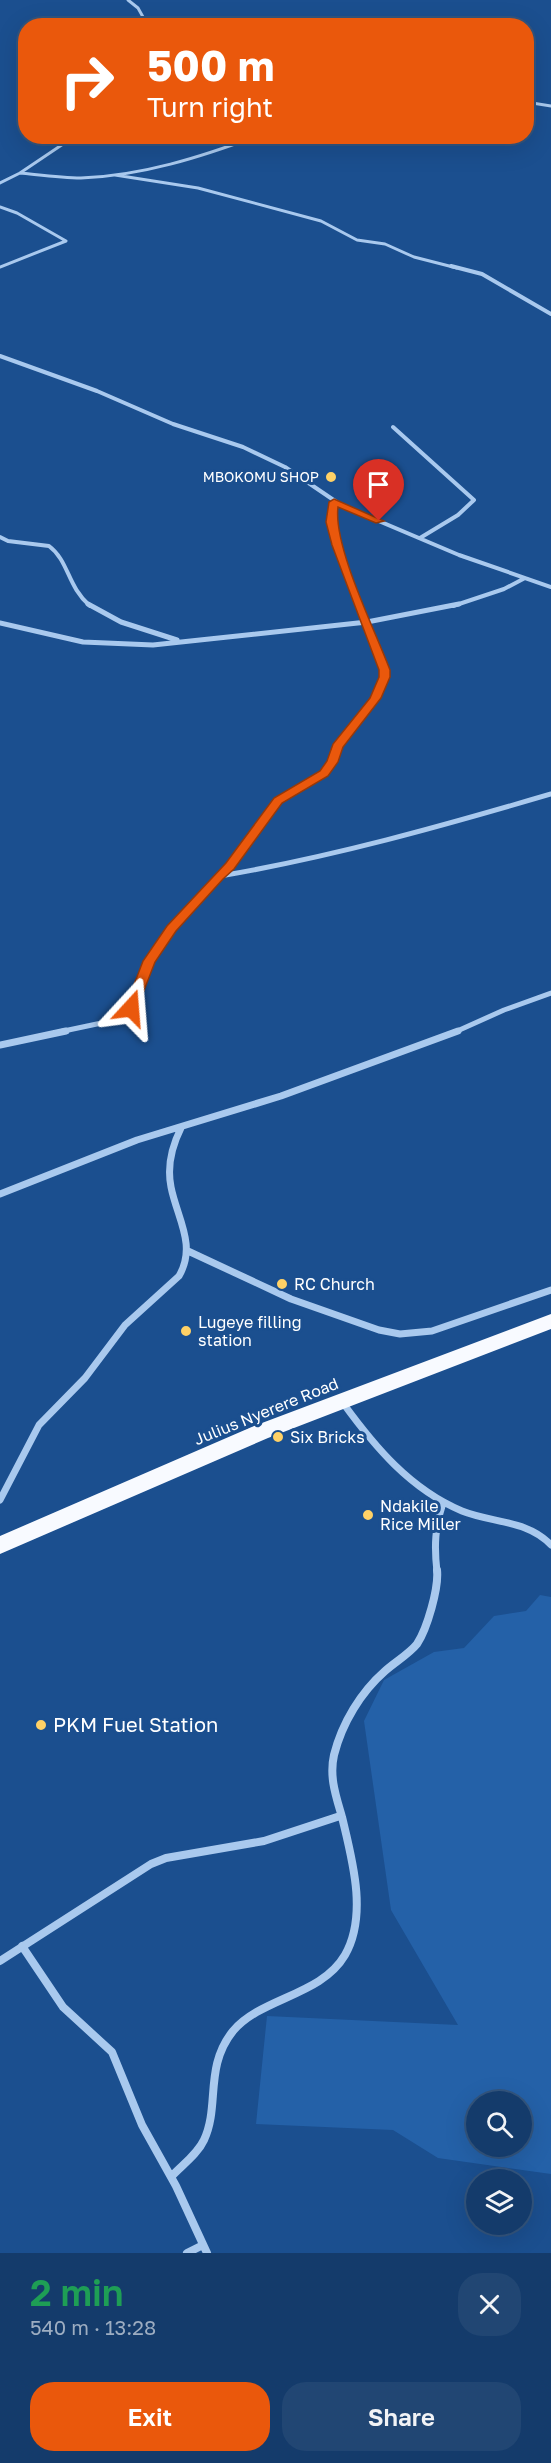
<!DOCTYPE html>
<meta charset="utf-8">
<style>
:root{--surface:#143b6b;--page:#214673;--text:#f1f3f6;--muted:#9dadc1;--line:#33557e;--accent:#ea580c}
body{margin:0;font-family:"Golos Text",sans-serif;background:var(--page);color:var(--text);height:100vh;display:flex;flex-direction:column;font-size:22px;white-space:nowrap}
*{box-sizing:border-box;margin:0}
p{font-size:20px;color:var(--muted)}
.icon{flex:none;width:33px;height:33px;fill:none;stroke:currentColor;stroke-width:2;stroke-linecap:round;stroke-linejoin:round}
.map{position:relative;height:2253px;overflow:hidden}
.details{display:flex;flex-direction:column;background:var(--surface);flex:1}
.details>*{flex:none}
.hud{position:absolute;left:18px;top:18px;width:516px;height:126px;border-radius:24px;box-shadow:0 6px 24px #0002,0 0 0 2px var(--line);background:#ea580c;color:#fff;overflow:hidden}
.fabs{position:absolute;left:466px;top:2091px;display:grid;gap:12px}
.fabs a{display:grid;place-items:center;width:66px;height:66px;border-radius:50%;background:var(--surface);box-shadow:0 6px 24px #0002,0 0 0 2px var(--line);font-size:30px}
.pin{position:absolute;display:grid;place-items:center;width:51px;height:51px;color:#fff;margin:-62px -26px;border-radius:50% 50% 50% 0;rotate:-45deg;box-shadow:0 0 6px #0007}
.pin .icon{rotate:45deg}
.me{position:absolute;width:66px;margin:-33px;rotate:19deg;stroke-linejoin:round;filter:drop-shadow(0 0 4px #0008)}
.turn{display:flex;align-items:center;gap:21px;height:126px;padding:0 30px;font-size:27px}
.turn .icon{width:78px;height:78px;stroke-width:2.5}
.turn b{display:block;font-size:42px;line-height:51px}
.round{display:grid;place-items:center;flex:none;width:63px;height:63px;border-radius:24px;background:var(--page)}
.headline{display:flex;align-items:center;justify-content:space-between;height:102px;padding:0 30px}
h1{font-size:36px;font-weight:600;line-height:45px;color:#1e9e55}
.cta{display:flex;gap:12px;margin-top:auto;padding:12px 30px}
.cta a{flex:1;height:69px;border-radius:24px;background:var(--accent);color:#fff;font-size:24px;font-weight:600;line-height:69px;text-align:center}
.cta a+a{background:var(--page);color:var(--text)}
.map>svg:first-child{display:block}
.green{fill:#2461a8;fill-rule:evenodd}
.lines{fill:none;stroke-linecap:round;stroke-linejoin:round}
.minor-far4{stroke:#a9c9ee;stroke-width:3}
.minor-far3{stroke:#a9c9ee;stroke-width:4}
.minor-far2{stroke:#a9c9ee;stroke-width:5}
.minor-far1{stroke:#a9c9ee;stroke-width:7}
.minor{stroke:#a9c9ee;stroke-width:8}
.trunk{fill:#f8faff;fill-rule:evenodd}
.route{fill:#ea580c;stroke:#983908;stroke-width:1.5}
.poi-dot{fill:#ffd166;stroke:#1b4f8f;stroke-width:2}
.labels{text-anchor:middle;stroke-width:6;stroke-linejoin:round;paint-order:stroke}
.far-poi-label{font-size:14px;fill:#fff;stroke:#1b4f8f;text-anchor:end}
.poi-label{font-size:16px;fill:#fff;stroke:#1b4f8f;text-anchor:start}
.street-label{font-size:16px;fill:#fff;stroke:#1b4f8f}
.near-poi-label{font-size:20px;fill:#fff;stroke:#1b4f8f;text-anchor:start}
</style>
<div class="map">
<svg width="551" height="2253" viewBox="0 0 551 2253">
<rect width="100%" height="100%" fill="#1b4f8f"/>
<path class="green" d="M540,1595L551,1597V2174L438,2158L393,2130L256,2124L267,2016L458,2025L391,1910L364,1721L384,1680L434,1652L464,1648L494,1616L526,1611ZM477,2102H522V2146H477Z"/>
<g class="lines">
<path class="minor-far4" d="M128,0L138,8L148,26
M526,102L551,106
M20,173C40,175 61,178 81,178C141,176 201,157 257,136
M115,175L198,188L321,221L357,240L385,244L414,257L457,268
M0,183L20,173L75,136
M0,207L17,213L66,241L0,267"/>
<path class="minor-far3" d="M451,266L482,274L551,314
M0,356L97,391L173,424L243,447L285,467L341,505L459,555L551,587
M393,427L474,500L458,515L420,538
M334,502L331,522L337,545L360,606
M0,537L8,541L49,546C69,561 67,586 90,606
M453,606L504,589L525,578"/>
<path class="minor-far2" d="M88,604L121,622L177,640
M0,623L83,642L153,645L367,622L459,604
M220,876C332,857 442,826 551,794
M59,1032L111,1021L131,1008L149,961L172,929L230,866L278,801L324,773L333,762L337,746L375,698L385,670L360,604
M455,1032L504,1010L551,993"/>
<path class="minor-far1" d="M0,1045L66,1031
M0,1194L137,1140L281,1096L458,1031
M188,1251L291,1299L379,1330L400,1334L432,1331L551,1290
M343,1403C375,1447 410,1489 462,1511C492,1523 528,1520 551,1545
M0,1500L39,1425L85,1378L125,1325L179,1276C197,1245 177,1218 171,1187C167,1167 172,1146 181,1128
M437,1572C434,1546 435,1527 443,1503"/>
<path class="minor" d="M22,1946L63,2007L112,2052L142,2125L176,2186L207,2253
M0,1961L151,1864L166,1858L264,1841L340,1816
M171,2177C182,2165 197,2155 204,2140C220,2106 204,2067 233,2031C262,1997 321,1996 345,1955C368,1915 352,1859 342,1817C336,1796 329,1777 334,1755C342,1723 361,1692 385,1671C395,1662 409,1654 417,1644C427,1629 439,1588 437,1570
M187,2253L203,2245"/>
<path class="trunk" d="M551,1314V1329L268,1438L0,1554V1536L254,1426Z"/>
</g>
<path class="route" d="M334,499L384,521L376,523L338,507C333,546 375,630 390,670V677L381,698L343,747L338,762L328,776L282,803L234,869L223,879L176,931L155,962L136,1011H127L125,1008L143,961L167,926L226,863L274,798L320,771L327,761L333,744L370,698L379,677V670L332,545L326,522L329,502Z"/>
<g class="poi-dot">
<circle cx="331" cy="477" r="6"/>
<circle cx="282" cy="1284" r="6"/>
<circle cx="186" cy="1331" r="6"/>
<circle cx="278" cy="1437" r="6"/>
<circle cx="368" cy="1515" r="6"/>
<circle cx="41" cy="1725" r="6"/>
</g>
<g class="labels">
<g class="far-poi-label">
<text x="319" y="482">MBOKOMU SHOP</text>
</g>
<g class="poi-label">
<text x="294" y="1290">RC Church</text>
<text x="198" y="1328">Lugeye filling<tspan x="198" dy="18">station</tspan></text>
<text x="290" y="1443">Six Bricks</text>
<text x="380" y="1512">Ndakile<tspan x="380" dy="18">Rice Miller</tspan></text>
</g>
<g class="street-label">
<text transform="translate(266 1411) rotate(-22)" y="6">Julius Nyerere Road</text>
</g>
<g class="near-poi-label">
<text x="53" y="1732">PKM Fuel Station</text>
</g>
</g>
</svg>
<div class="fabs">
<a><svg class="icon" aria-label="search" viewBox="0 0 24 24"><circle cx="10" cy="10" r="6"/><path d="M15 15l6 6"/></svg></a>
<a><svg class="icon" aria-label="layers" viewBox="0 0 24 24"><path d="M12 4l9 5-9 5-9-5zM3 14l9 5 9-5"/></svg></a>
</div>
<div class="pin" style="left:379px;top:521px;background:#d93025"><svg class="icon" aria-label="arrive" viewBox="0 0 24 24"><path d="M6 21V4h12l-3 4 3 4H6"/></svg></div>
<svg class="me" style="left:131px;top:1008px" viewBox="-20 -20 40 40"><path d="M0-17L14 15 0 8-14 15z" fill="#ea580c" stroke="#fff" stroke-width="4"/></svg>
<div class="hud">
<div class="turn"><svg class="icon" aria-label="right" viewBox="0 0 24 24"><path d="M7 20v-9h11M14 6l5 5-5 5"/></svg><div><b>500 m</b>Turn right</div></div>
</div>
</div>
<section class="details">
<div class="headline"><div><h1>2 min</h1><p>540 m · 13:28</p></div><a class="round"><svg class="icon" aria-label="close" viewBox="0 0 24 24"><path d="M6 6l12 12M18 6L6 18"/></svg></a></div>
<div class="cta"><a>Exit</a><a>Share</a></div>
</section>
